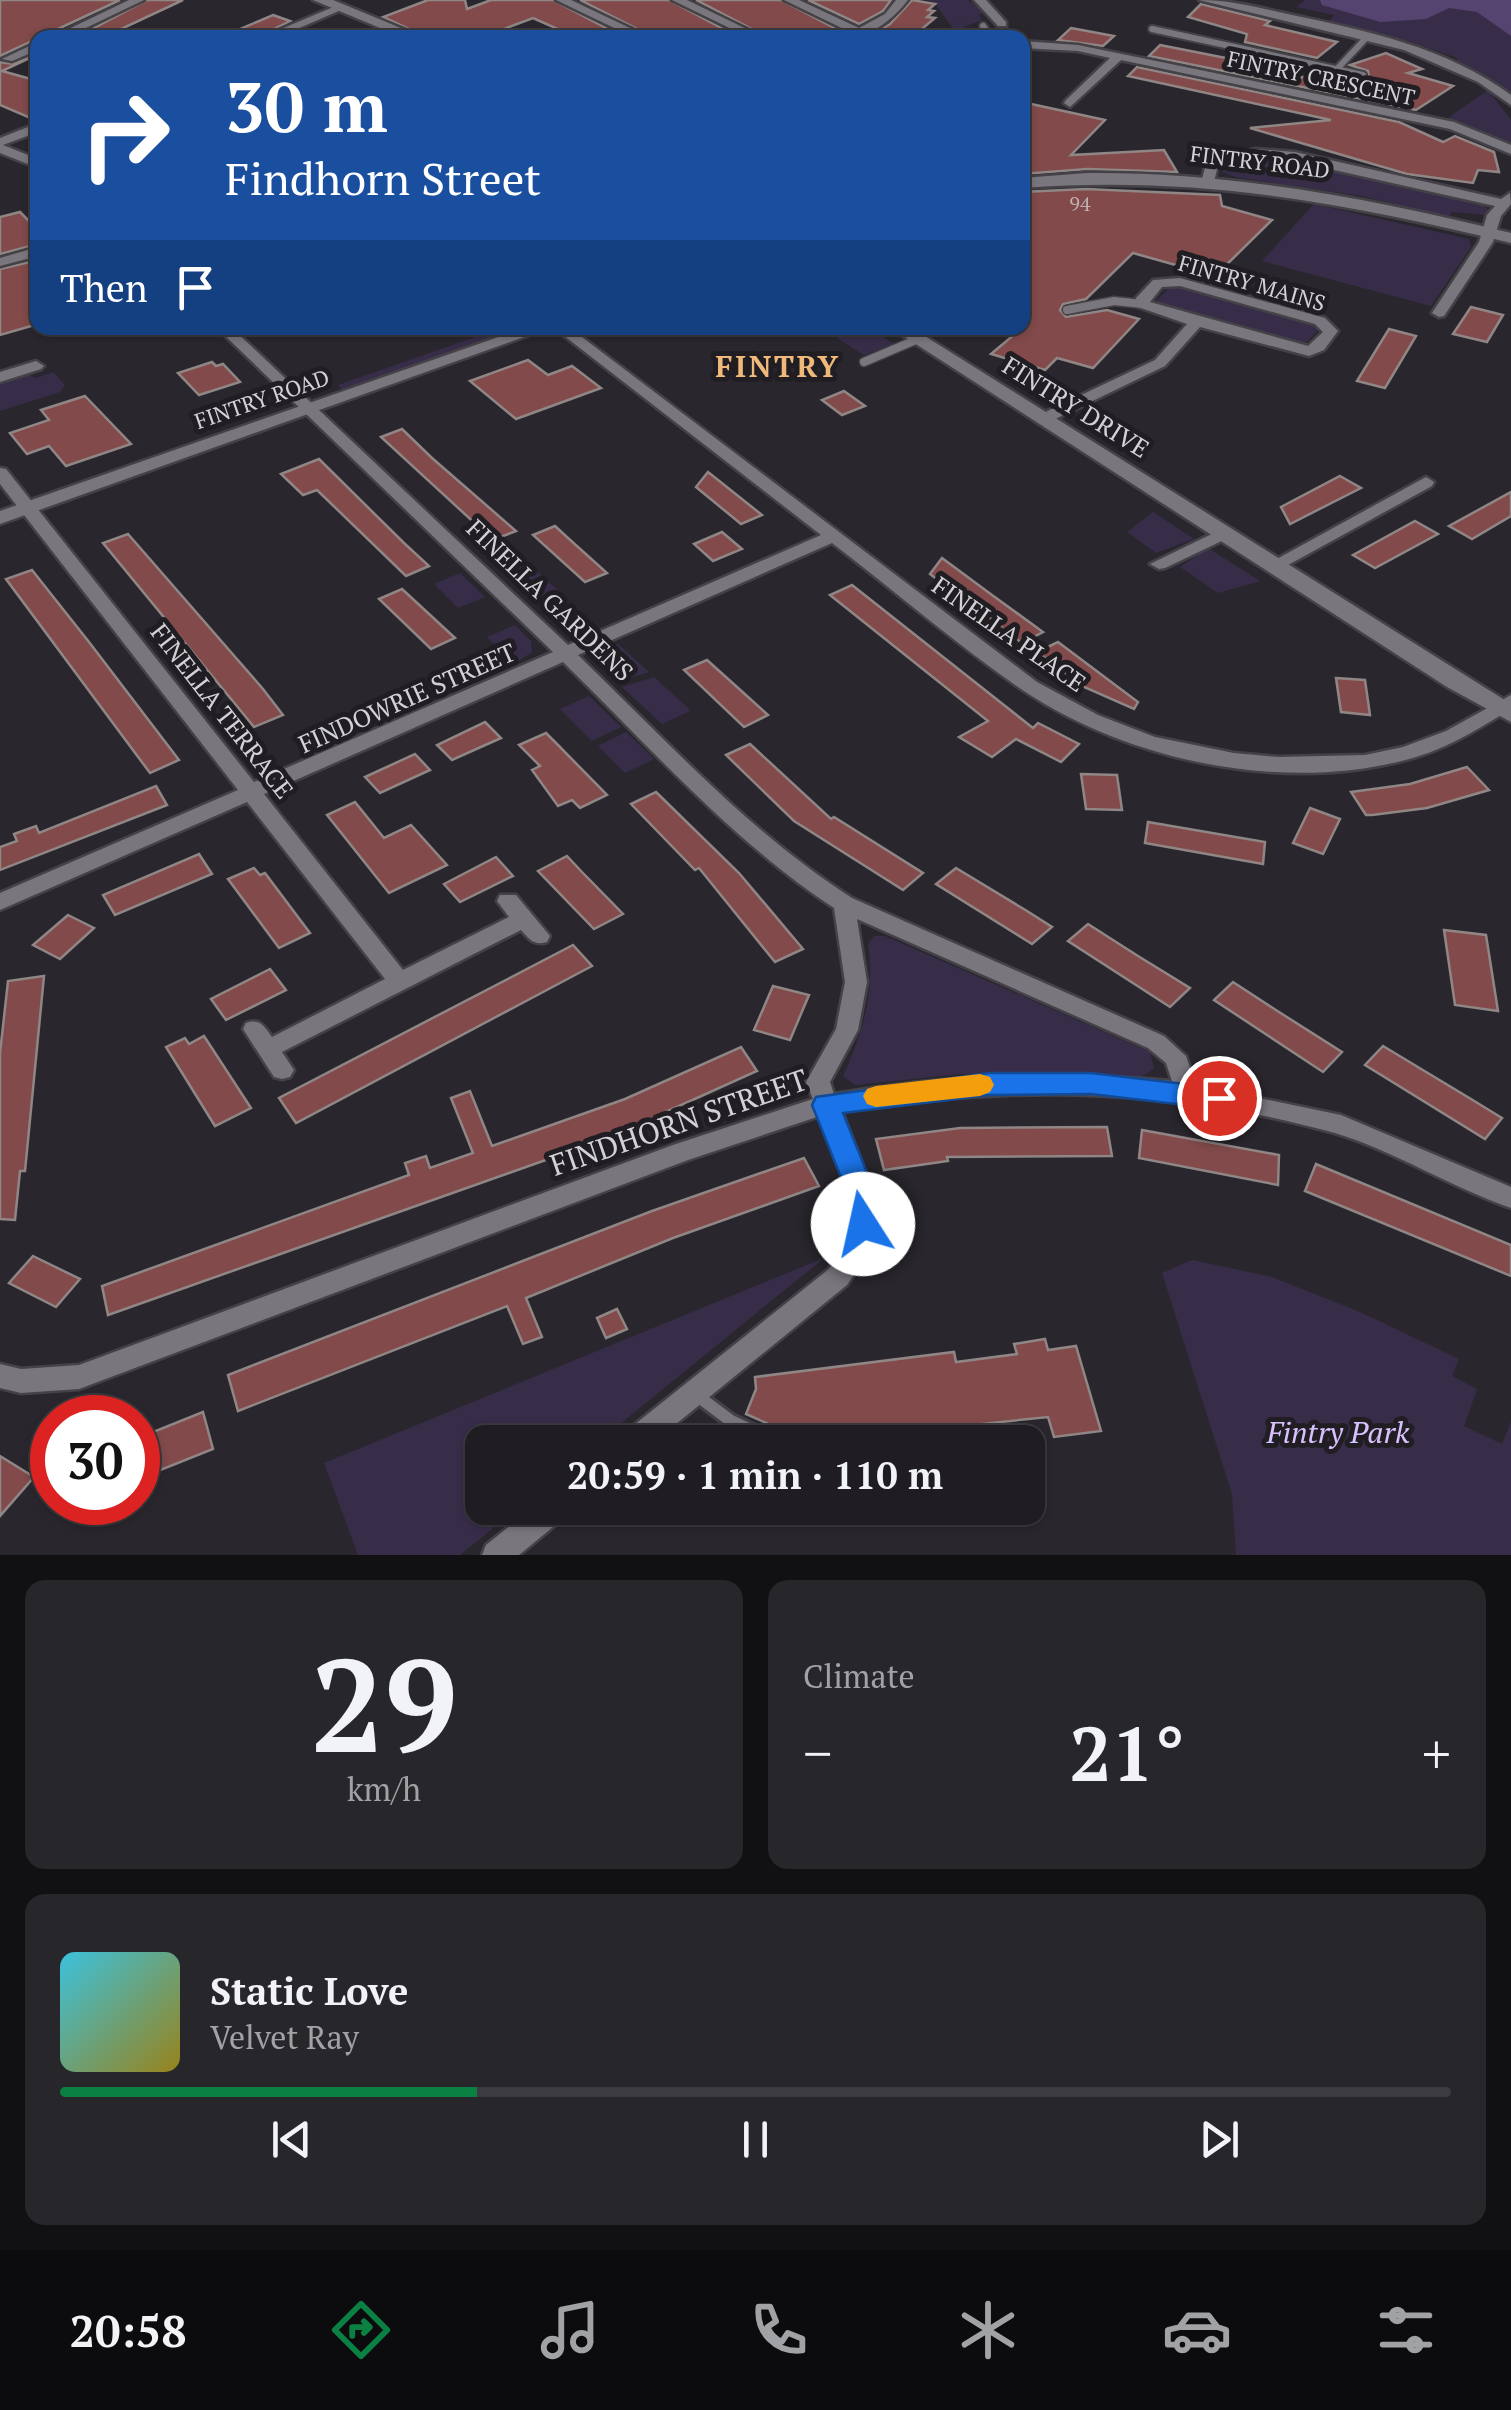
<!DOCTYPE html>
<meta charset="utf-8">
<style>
:root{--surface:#1f1d22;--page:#27262a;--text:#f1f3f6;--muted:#a1a2a5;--line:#3c3b40;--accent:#0b8043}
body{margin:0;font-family:"PT Serif",serif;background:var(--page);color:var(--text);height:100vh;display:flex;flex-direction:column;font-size:38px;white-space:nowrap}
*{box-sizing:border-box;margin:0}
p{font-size:32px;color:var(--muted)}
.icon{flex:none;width:55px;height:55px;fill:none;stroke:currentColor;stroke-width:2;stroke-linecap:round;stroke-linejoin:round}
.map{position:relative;height:1555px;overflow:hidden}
.side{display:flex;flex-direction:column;gap:25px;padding:25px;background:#111013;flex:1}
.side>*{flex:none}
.hud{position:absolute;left:30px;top:30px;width:1000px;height:305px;border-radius:20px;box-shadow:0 2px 8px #0004,0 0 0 2px var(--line);background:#1a4fa0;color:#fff;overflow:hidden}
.speed{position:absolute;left:30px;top:1395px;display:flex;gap:20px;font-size:50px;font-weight:700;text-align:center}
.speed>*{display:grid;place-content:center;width:130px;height:130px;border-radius:50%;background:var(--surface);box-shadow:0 2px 8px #0004,0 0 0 2px var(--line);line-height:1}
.speed .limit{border:15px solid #d22;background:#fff;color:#111}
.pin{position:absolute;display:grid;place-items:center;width:85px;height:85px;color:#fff;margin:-42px;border:5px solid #fff;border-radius:50%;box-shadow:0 2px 10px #0007}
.me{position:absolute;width:110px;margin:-55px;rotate:350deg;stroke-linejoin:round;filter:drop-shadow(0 0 8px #0008)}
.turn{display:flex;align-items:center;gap:35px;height:210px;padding:0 30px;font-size:45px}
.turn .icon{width:130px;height:130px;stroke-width:2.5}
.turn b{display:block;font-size:70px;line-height:85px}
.then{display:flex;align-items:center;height:95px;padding:0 30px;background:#0003;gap:20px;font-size:38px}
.big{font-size:75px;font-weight:800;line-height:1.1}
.side .widget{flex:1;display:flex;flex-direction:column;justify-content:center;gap:15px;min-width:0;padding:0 35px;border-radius:20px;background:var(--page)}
.side .dial{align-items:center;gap:0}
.dial b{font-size:130px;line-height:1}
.song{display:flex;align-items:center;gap:30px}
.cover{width:120px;height:120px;border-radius:15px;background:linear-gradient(135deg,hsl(190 70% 55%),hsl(50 70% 35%))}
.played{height:10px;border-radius:5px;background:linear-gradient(90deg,var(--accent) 30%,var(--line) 30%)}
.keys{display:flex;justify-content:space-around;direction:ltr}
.heat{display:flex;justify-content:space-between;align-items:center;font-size:55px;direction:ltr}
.side .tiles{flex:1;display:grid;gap:25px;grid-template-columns:1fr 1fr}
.widget:last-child{grid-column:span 2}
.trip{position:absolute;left:465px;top:1425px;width:580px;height:100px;border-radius:20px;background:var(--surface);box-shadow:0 2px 8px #0004,0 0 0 2px var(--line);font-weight:800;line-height:100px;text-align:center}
.tab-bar{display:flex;height:160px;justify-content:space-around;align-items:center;background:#0c0c0e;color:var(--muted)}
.tab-bar .icon{width:70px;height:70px}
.tab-bar .current{color:var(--accent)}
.tab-bar b{font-size:45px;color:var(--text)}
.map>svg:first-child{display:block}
.green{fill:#382d49}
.forest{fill:#554370}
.building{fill:#824a4a;stroke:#8f8685;stroke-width:2.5}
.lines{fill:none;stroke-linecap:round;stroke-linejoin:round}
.service-far2-casing{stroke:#444247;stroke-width:10}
.service-far1-casing{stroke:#444247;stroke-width:11}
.service-casing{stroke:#444247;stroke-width:18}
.minor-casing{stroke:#444247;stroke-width:5}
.tertiary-casing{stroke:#444247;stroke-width:5}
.service-far2{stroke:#79767e;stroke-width:6}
.service-far1{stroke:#79767e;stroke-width:8}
.service{stroke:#79767e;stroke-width:12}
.minor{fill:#79767e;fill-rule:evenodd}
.tertiary{fill:#79767e;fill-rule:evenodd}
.route{fill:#1a73e8;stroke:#114b97;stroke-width:2.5}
.slow{fill:#f59e0b}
.labels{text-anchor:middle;stroke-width:10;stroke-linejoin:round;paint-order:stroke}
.number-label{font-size:20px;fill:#beafb2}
.far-street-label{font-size:22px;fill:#d2d1d5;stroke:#201e23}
.street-label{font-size:25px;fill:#d2d1d5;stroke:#201e23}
.far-district-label{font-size:30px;font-weight:bold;letter-spacing:2.5px;fill:#efb97b;stroke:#201e23}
.near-street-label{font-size:30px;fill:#d2d1d5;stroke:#201e23}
.near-park-label{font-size:30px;font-style:italic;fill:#d7c0fc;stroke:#201e23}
</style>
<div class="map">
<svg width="1511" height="1555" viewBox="0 0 1511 1555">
<rect width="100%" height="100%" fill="#29272d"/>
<g class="green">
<path d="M926 0H968L985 12 979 15 982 20 964 27 970 37H959L934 2Z"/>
<path d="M1305 0H1511V95L1484 75 1457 63V58L1408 41 1398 43 1328 23 1334 15 1296 7Z"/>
<path d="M1488 90 1511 120V144L1445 120Z"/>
<path d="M1275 154 1474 199 1489 210 1486 215 1452 212 1449 217 1361 196 1235 177 1218 170 1219 164 1245 155Z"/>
<path d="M1314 204 1469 239 1471 247 1431 306 1262 261Z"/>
<path d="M1171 286 1315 324 1319 329 1305 344 1295 346 1161 307 1156 301Z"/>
<path d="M501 328 512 331 343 390 338 385Z"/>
<path d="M854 328H869L894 344 864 355 837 338Z"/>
<path d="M53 372 65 385 60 392 0 411V380L28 374 36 378Z"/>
<path d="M1153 512 1194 539 1156 553 1127 532Z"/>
<path d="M1208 548 1260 581 1218 593 1180 567Z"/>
<path d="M529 564 561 593 535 604 503 574Z"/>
<path d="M460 573 485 597 458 608 434 584Z"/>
<path d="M515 625 531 641 532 652 514 664 487 637Z"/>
<path d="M618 644 649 672 617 682 602 667V656Z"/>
<path d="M654 677 690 710V711L662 724 622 687Z"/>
<path d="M589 696 621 727 592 741 560 709Z"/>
<path d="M626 732 654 759 625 773 598 746Z"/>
<path d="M874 936H885L1150 1052 1154 1069 1140 1077 961 1074 855 1085 843 1076C863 1031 875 994 868 944Z"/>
<path d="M824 1258 598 1442H482V1508H518L460 1555H358L324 1463Z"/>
<path d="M1192 1260 1272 1277 1360 1312 1459 1359 1452 1376 1477 1389 1464 1426 1502 1444 1511 1422V1555H1236L1232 1494 1162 1273Z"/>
</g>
<path class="forest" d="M1320 0H1511V36L1477 12 1449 8 1426 19 1380 22 1322 5Z"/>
<g class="building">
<path d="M0 0H120L0 56Z"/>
<path d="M147 0H183L102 38H75Z"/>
<path d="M428 0H465L467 9 491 0H553L625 38H578L533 18 480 38H428L383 17Z"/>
<path d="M580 0H669L740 38H655Z"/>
<path d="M696 0H781L844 33 842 38H769Z"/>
<path d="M808 0H891L883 11 859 24Z"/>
<path d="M912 0 935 4 928 10 934 11 927 17 935 18 911 38H867L890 24Z"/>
<path d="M1201 4 1270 21 1265 25 1337 42 1317 58 1245 42 1247 34 1188 17Z"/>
<path d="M273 15 290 21 256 38H219Z"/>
<path d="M1071 28 1114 36 1103 46 1058 40Z"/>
<path d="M1160 45 1241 61 1242 56 1304 69 1290 81 1319 72 1364 82 1369 77 1368 71 1350 65 1386 53 1422 69 1408 73 1453 86 1416 110 1149 56Z"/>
<path d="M38 54 2 71 38 81 35 120 0 105V62L13 64Z"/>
<path d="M1137 67 1399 122 1443 142 1455 136 1494 152 1499 172 1478 170 1473 183 1407 174 1250 128 1331 120 1128 76Z"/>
<path d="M1022 102 1105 120 1071 155 1164 150 1177 172 1087 169 1022 174Z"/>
<path d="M1086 189 1220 195 1222 206 1272 220 1215 276 1133 253 1086 299 1063 304 1060 310 1066 317 1107 310 1139 319 1093 368 1057 358 1045 370 991 354 1022 328V192Z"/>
<path d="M20 212 38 230V244L0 254V217Z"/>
<path d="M38 260V324L0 335V269Z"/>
<path d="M1471 307 1503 315 1487 342 1453 334Z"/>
<path d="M1389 329 1416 336 1385 388 1357 381Z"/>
<path d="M528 360 548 375 572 366 601 388 516 419 470 381Z"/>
<path d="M212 362 216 366 223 364 240 382 199 395 178 373Z"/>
<path d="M844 391 865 406 842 415 822 400Z"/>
<path d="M85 396 131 444 66 466 49 446 27 454 10 433 49 420 41 410Z"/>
<path d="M402 429 432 458 516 531 493 540 381 437Z"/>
<path d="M319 459 404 543 429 566 406 576 317 490 303 495 281 474Z"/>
<path d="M708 472 762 515 741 524 696 487Z"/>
<path d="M1340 476 1361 488 1290 524 1281 507Z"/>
<path d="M1511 492V516L1472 539 1449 526Z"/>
<path d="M1415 521 1438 534 1375 568 1353 555Z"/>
<path d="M555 526 568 538 607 573 585 582 533 535Z"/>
<path d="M722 532 742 549 713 561 694 544Z"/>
<path d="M128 534 263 689 283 715 254 727 103 543Z"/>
<path d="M942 558 992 595 1043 632 1022 643 930 574Z"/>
<path d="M32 570 89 642 179 760 150 773 6 579Z"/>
<path d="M852 585 1033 728 1038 723 1079 744 1061 762 1016 739 992 757 959 737 988 721 830 595Z"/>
<path d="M402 589 428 613 455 638 431 649 379 599Z"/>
<path d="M1058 642 1138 702 1134 709 1084 687 1037 652Z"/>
<path d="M707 660 747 696 768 715 744 727 684 670Z"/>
<path d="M1336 678 1365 680 1370 715 1341 712Z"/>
<path d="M485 722 501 738 452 760 437 745Z"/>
<path d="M546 733 558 745 607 795 580 808 572 800 558 806 532 770 540 766 519 745Z"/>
<path d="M750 744 831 819 834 817 923 873 903 890 794 821 726 755Z"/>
<path d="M415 754 430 770 380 793 365 777Z"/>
<path d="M1467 767 1489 790 1427 808 1372 815H1366L1351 792 1410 784Z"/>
<path d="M1081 774 1117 775 1122 810 1086 809Z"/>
<path d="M156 786 167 805 0 870V847L17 841 14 834 36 826 39 833Z"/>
<path d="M656 792 739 873 803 949 775 962 699 868 695 870 631 804Z"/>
<path d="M355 802 384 838 411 825 447 865 389 893 327 815Z"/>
<path d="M1310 808 1340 819 1323 854 1293 843Z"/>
<path d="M1148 822 1265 842 1263 864 1145 843Z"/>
<path d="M199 854 212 874 115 915 103 895Z"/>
<path d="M567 856 581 871 623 914 594 929 538 871Z"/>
<path d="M496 857 513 876 460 902 444 884Z"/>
<path d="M254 868 260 875 265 873 310 933 279 948 228 879Z"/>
<path d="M956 868 1027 911 1052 927 1032 944 936 884Z"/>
<path d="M68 915 94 928 60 959 33 945Z"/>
<path d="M1088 924 1138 956 1190 988 1170 1007 1068 941Z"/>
<path d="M1444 930 1486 935 1498 1011 1455 1005Z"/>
<path d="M573 945 592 966 296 1123 279 1098Z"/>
<path d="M270 969 286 990 226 1020 211 999Z"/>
<path d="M44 976 25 1171H20L15 1220 0 1219V1053L8 981Z"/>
<path d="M1233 982 1279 1012 1342 1052 1323 1072 1214 1000Z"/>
<path d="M773 986 809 995 790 1040 754 1030Z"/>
<path d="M204 1036 251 1108 215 1126 166 1047 185 1038 189 1044Z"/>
<path d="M1383 1046 1471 1099 1502 1118 1485 1139 1365 1065Z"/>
<path d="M741 1047 757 1071 608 1138 108 1315 102 1286 409 1175 405 1163 426 1156 430 1168 473 1153 451 1098 470 1091 492 1146 625 1099Z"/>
<path d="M1107 1127 1112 1156 947 1157 948 1161 884 1170 876 1139 960 1128Z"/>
<path d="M1142 1130 1279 1155 1278 1185 1139 1158Z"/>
<path d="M804 1158 819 1186 673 1238 526 1298 542 1337 523 1344 507 1306 238 1411 228 1375 652 1211Z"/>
<path d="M1316 1164 1511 1245V1276L1305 1191Z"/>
<path d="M33 1256 80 1279 56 1307 9 1283Z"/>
<path d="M617 1309 627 1329 606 1338 597 1318Z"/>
<path d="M1045 1339 1048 1350 1076 1346 1101 1431 1054 1437 1048 1417 809 1442 746 1414 756 1389 755 1377 954 1352 956 1362 1017 1354 1014 1344Z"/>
<path d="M203 1412 213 1449 138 1479V1438Z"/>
<path d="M0 1456 34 1477 0 1516Z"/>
</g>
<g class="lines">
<defs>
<g id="service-far2">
<path d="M983 26 991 38"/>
<path d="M1152 29 1363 75"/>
<path d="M1337 69 1367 37"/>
</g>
<g id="service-far1">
<path d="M1067 310 1114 301 1143 304"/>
<path d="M864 362 918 339"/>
</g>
<g id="service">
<path d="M695 1394 731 1421 776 1442"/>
<path d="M993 1442 1026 1439"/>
</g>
<g id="minor">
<path d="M129 0H144L65 38H50Z"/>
<path d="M556 0H571L651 38H635Z"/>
<path d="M672 0H687L765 38H750Z"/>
<path d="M784 0H799L859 28 885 14 896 0H908C892 20 870 38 845 38L850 32Z"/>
<path d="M974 0H986L1006 22V26H998Z"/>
<path d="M1199 0C1231 0 1261 8 1292 15 1369 31 1447 48 1511 95V105L1478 82 1404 50Z"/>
<path d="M338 5 348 7 276 38H260Z"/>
<path d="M1022 41 1078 45 1454 122 1511 145V154L1450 129 1121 60 1070 107 1064 103 1066 100 1110 58 1078 51 1022 48Z"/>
<path d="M38 42V50L12 61 2 59Z"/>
<path d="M38 123V132L3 145 38 159V168L0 153V138Z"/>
<path d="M1256 149 1295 152 1501 199 1510 193 1511 204 1501 216 1493 242 1444 316 1439 317 1432 313 1479 242 1487 215 1495 206 1276 157H1256L1218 165 1214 182 1202 179 1207 160Z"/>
<path d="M38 247V256L0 266V258Z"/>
<path d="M1180 278 1325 318 1338 331 1324 350 1309 356 1200 327 1165 366 1049 422H1037V416L1155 360 1187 324 1138 307 1136 298 1153 280ZM1180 286 1315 324 1323 332 1308 346 1150 302 1162 287Z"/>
<path d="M217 328H232L568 645 821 535 554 328H570L1037 682 1098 715 1155 737 1234 753 1278 757 1365 755 1403 747 1446 731 1511 695V709C1478 729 1447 749 1409 759 1285 793 1131 762 1024 691 958 646 896 592 832 543L578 655C666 740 749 832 852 898L1164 1036 1186 1056 1196 1085 1341 1115 1511 1187V1208C1453 1188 1392 1150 1335 1133 1173 1088 1007 1084 842 1112L878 1205 869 1252 847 1285 654 1442H620L624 1433 829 1269 848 1241 854 1205 820 1116 688 1160 79 1389 21 1393 0 1388V1364L21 1369 79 1365 673 1145 813 1099 806 1082 836 1029 845 982 834 908C732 841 650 747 563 662L264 794 403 970 509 917 497 901 500 895H516L550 936 547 942C534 946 529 939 521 930L282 1052 294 1070 290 1077 282 1079 274 1077 243 1029 246 1023C260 1018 264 1026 272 1037L385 979 247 802 0 910V893L238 790 0 484V468L6 469 254 782 553 652ZM857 919 1148 1048 1166 1063 1172 1081C1052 1071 953 1074 834 1094L830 1082 858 1030 867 982Z"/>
<path d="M36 361 44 366 41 369 0 382V372Z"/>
<path d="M1426 477 1434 482 1432 486 1279 570 1273 571 1264 566Z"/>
<path d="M1222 529 1231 534 1228 538 1165 568 1159 569 1150 564Z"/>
<path d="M532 1508H568L564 1518 519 1555H482L486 1545Z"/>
</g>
<g id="tertiary">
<path d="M313 0H333L425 38H404Z"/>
<path d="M1087 173C1232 172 1370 198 1511 233V243C1342 202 1197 175 1022 188V178Z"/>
<path d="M524 328H549L0 524V511Z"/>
<path d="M891 328H912L1511 704V722L1447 687Z"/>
</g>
</defs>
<use href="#service-far2" class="service-far2-casing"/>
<use href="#service-far1" class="service-far1-casing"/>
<use href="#service" class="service-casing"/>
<use href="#minor" class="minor-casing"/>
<use href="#tertiary" class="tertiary-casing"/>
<use href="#service-far2" class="service-far2"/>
<use href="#service-far1" class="service-far1"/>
<use href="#service" class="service"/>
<use href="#minor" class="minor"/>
<use href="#tertiary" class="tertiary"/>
</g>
<path class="route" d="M989 1073H1091L1219 1088 1228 1091 1232 1098 1228 1106 1219 1109 1091 1094 989 1095 843 1113 880 1205 873 1233 863 1237 853 1233 849 1224 852 1205 812 1105 816 1097Z"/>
<path class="slow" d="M980 1074 990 1077 994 1085 990 1092 980 1096 876 1107 867 1104 863 1096 867 1089 876 1086Z"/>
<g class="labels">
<g class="number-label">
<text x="1080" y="211">94</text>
</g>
<g class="far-street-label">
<text transform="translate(1321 78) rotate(12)" y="8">FINTRY CRESCENT</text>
<text transform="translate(1260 162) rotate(7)" y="8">FINTRY ROAD</text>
<text transform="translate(1252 283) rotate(16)" y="8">FINTRY MAINS</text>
<text transform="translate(262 399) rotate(-19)" y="8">FINTRY ROAD</text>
</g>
<g class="street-label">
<text transform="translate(1076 407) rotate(32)" y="9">FINTRY DRIVE</text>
<text transform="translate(550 600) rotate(44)" y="9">FINELLA GARDENS</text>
<text transform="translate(1009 634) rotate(35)" y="9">FINELLA PLACE</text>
<text transform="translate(407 698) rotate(-24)" y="9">FINDOWRIE STREET</text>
<text transform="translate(222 711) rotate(52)" y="9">FINELLA TERRACE</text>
</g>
<g class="far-district-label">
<text x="778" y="377">FINTRY</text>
</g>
<g class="near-street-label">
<text transform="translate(679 1123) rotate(-19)" y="10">FINDHORN STREET</text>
</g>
<g class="near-park-label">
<text x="1338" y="1443">Fintry Park</text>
</g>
</g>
</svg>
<div class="speed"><div class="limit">30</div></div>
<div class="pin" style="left:1219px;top:1098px;background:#d93025"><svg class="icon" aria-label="arrive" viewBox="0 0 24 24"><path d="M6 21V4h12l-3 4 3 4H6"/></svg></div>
<svg class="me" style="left:863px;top:1224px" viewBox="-20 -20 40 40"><circle r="19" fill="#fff"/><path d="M0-13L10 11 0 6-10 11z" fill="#1a73e8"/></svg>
<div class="trip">20:59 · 1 min · 110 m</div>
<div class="hud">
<div class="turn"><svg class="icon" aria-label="right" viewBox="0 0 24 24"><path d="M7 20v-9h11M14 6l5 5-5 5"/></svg><div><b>30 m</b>Findhorn Street</div></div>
<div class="then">Then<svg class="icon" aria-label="arrive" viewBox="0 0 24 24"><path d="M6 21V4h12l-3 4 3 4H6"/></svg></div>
</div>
</div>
<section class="side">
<div class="tiles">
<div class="widget dial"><b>29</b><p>km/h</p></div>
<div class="widget"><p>Climate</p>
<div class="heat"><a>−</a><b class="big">21°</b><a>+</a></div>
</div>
<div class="widget">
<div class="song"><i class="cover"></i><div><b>Static Love</b><p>Velvet Ray</p></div></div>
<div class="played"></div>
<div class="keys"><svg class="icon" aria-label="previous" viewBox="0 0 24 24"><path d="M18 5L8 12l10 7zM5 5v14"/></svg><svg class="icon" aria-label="pause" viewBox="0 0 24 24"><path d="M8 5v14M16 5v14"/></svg><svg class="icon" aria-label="next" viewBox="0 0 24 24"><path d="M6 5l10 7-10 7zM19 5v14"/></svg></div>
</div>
</div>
</section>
<nav class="tab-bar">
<b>20:58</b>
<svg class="icon current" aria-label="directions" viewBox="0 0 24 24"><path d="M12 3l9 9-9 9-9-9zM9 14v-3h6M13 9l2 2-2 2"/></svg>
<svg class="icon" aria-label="music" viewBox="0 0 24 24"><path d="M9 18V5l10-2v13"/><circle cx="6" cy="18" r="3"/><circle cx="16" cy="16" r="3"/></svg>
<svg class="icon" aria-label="phone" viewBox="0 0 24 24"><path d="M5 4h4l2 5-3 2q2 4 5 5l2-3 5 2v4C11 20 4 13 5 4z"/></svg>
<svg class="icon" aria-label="climate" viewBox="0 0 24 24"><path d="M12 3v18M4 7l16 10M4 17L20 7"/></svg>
<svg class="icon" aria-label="car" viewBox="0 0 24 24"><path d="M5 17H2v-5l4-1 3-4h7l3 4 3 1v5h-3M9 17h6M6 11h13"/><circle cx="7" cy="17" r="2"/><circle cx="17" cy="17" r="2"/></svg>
<svg class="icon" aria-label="filters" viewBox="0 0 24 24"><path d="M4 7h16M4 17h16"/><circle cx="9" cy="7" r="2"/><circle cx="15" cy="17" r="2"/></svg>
</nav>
